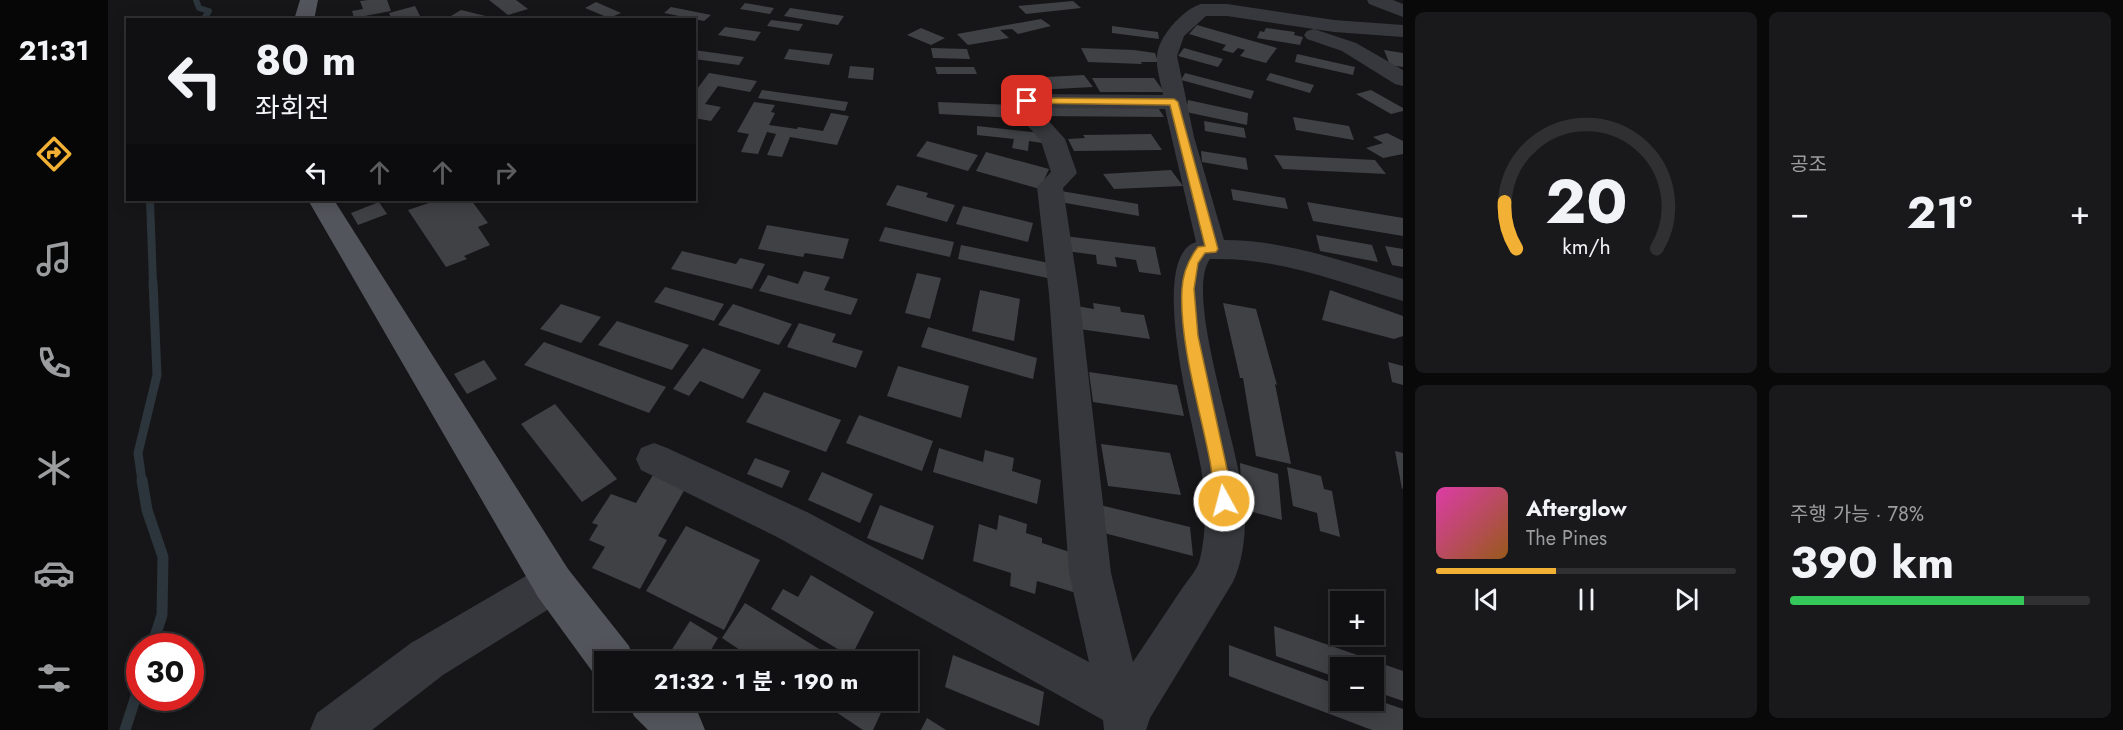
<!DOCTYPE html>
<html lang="ko">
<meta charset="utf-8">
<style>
:root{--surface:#101012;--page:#19191b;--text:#f1f3f6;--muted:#9c9d9f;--line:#303032;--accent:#f2b134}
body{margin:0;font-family:Jost,"Noto Sans KR",sans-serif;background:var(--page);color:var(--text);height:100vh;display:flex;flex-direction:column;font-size:22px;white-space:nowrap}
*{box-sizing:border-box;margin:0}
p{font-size:20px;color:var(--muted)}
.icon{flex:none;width:33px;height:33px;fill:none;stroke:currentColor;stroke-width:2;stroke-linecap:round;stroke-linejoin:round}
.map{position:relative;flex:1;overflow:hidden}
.side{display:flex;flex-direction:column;gap:12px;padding:12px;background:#09090a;width:720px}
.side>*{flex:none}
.guide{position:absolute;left:18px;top:18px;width:570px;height:183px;border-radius:0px;box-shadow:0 3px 15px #0003,0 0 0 2px var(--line);background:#101012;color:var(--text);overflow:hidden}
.tools{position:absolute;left:1222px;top:591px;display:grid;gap:12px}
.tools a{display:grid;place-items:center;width:54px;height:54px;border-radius:0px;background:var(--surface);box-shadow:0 3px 15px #0003,0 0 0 2px var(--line);font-size:30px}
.speed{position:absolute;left:18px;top:633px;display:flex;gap:12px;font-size:30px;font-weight:700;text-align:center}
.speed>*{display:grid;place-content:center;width:78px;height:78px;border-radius:50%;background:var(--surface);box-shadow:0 3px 15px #0003,0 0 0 2px var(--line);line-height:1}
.speed .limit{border:9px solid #d22;background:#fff;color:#111}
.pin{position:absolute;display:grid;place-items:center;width:51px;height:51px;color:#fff;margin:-26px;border-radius:12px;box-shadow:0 3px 9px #0006}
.me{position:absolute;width:66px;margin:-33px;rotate:353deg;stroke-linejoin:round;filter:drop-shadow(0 0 4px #0008)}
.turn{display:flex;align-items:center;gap:21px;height:126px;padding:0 30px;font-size:27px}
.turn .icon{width:78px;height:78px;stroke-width:2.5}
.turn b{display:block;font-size:42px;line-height:51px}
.lanes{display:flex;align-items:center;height:57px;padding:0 30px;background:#0003;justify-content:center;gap:30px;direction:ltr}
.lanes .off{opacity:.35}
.big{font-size:45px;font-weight:700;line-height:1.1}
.side .tile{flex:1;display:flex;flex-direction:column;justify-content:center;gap:9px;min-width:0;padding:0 21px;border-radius:9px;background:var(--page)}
.side .dial{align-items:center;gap:0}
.dial svg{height:156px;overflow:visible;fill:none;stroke:var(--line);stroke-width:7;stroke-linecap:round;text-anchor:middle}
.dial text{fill:var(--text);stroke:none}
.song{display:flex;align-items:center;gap:18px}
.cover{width:72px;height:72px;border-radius:9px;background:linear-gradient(135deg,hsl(320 70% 55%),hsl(30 70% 35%))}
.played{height:6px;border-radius:3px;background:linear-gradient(90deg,var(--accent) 40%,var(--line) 40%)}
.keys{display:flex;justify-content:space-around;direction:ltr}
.heat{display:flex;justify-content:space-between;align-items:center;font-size:33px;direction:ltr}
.charge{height:9px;border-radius:4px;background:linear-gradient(90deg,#34c759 78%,var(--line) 0)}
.side .tiles{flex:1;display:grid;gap:12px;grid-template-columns:repeat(2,1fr)}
.trip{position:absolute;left:486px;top:651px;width:324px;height:60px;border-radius:0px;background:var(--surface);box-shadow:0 3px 15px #0003,0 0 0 2px var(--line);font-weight:700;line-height:60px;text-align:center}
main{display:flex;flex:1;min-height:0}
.menu{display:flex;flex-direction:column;width:108px;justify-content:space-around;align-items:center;background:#060607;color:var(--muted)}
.menu .icon{width:42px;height:42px}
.menu .selected{color:var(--accent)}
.menu b{font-size:27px;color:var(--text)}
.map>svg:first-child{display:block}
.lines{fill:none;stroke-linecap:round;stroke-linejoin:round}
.stream-far3{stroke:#2c353c;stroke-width:6}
.stream-far2{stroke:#2c353c;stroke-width:8}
.stream-far1{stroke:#2c353c;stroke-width:9}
.stream{stroke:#2c353c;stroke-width:11}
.building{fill:#404145}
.minor{fill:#37383d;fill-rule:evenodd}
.primary{fill:#53555c;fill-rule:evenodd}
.route{fill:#f2b134;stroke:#9d7322;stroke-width:1.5}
</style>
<main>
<nav class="menu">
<b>21:31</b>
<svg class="icon selected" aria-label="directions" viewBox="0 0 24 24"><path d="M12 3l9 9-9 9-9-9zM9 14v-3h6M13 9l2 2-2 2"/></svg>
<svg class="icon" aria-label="music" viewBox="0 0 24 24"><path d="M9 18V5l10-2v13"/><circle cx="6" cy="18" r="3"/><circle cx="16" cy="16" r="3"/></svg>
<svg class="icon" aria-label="phone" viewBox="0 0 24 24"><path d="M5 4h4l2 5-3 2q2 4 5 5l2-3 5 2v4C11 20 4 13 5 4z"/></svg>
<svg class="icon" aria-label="climate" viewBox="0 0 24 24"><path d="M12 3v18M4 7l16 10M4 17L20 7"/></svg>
<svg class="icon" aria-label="car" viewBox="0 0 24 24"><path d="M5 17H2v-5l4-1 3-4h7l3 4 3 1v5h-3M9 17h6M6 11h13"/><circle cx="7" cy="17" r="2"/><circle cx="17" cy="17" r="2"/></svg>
<svg class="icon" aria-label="filters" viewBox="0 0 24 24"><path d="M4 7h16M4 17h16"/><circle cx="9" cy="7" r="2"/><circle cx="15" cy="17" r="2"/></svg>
</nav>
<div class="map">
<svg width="1295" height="730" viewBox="0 0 1295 730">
<rect width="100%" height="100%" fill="#161618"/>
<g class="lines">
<path class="stream-far3" d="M88 0 91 8 101 11 95 20"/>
<path class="stream-far2" d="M42 200 45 283"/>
<path class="stream-far1" d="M34 481 30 453 49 375 45 282"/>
<g class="stream">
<path d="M34 480 39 510 55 557 54 615 44 646"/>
<path d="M17 730 32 684"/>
</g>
</g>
<g class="building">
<path d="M260 0H279L283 11 246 18 244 11 255 9 252 1Z"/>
<path d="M381 0H408L420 9 400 15Z"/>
<path d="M965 1 973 8 918 14 910 6Z"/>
<path d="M488 2 513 13 501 18 477 8Z"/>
<path d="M637 3 666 8 662 14 632 9Z"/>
<path d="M307 6 314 20H284L281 13Z"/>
<path d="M563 7 603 15 596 21 556 13Z"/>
<path d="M682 8 736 16 730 25 676 16Z"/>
<path d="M353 10 390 19V20H359L343 16Z"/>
<path d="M933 19 943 26 910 34 904 29 892 30 901 38 860 45 849 34Z"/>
<path d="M663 20 695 24 691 31 659 26Z"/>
<path d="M1089 25 1169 48 1158 63 1132 56 1137 50 1130 48 1125 53 1114 50 1118 45 1081 34Z"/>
<path d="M1004 26 1050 32 1051 39 1004 33Z"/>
<path d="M617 27 653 32 647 41 610 35Z"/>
<path d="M813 28 837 38 823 45 799 35Z"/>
<path d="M1158 28 1187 32 1186 35 1195 37 1192 45 1149 38 1152 31 1156 32Z"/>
<path d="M823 48 859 49 862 59 825 58Z"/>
<path d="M973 48 1026 50 1047 53 1050 62H1033L1034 64 980 62Z"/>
<path d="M1076 48 1115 59 1110 67 1070 56Z"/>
<path d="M681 49 725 54 721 65 676 59Z"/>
<path d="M586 50 636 57 631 65 586 59Z"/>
<path d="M1276 50 1295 53V67L1282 65Z"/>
<path d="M1189 54 1247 67 1245 75 1187 62Z"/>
<path d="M742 66 766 68 765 80 740 78Z"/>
<path d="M827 67H866L869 74H829Z"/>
<path d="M601 73 649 81 642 92 610 86 597 104 613 107 603 121 586 118V93Z"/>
<path d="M1077 73 1146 91 1143 99 1073 80Z"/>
<path d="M1162 73 1206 85 1202 93 1158 80Z"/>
<path d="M976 75 985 87 928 90 920 78Z"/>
<path d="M984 78H1046L1056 92H992Z"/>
<path d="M654 90 740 102 737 111 650 98Z"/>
<path d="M1263 90 1295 108V111L1283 114 1248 94Z"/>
<path d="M1080 100 1140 113 1139 125 1078 112Z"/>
<path d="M646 102 667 105 663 112 667 113 661 125 689 129 690 127 715 131 723 113 741 116 729 145 682 137 674 157 659 155 668 134 659 132 650 154 633 152 641 134 629 132Z"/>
<path d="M830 102 905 105 908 118 831 114Z"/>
<path d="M924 106H1049L1056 117 929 116Z"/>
<path d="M1185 117 1241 126 1246 140 1188 130Z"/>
<path d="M1096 121 1136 128 1138 138 1097 131Z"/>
<path d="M869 126 933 133 934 143 921 141 920 151 904 148 906 139 869 135Z"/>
<path d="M1279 133 1295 141V154L1275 158 1258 148 1275 143 1265 137Z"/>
<path d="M1043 134 1054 150 966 151 960 139 977 138 975 135Z"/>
<path d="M819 141 870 155 860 171 808 156Z"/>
<path d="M1093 151 1138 158 1140 170 1094 162Z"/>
<path d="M878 152 941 169 932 189 868 171Z"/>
<path d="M1166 155 1267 160 1278 174 1175 169Z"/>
<path d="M1063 170 1075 186 1006 189 995 174Z"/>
<path d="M789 185 820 193 818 197 847 205 839 222 778 205Z"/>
<path d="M1123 189 1177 198 1180 209 1125 200Z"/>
<path d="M953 191 1030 204 1031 216 952 202Z"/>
<path d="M330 200H363L380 223 370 227 382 245 356 256 359 259 338 267 300 210Z"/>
<path d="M271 202 279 214 250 225 243 213Z"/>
<path d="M1199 202 1295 218V236L1205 221Z"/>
<path d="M855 206 925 223 920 242 848 224Z"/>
<path d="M659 225 741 239 735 259 697 253 695 257 650 249Z"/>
<path d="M777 227 846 242 842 257 771 241Z"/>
<path d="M1208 235 1264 245 1270 262 1212 251Z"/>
<path d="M956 236 1047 247 1053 275 1031 272 1028 260 1007 257 1009 267 989 264 988 255 958 251Z"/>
<path d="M853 245 946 264 944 279 850 259Z"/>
<path d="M1277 246 1295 249V267L1284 265Z"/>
<path d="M574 251 628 264 632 258 657 264 644 289 563 269Z"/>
<path d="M696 271 722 277 716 290 750 299 743 315 651 291 660 275 690 284Z"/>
<path d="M809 273 833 278 822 319 797 313Z"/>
<path d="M557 287 616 304 606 321 546 302Z"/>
<path d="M872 290 912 299 906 341 864 331Z"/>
<path d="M1222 290 1295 316V336L1286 339 1214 320Z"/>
<path d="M985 303 1012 307 1013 312 1036 315 1042 339 971 329 968 306 986 309Z"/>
<path d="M1115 303 1148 309 1169 385 1167 384 1183 464 1148 456 1135 378H1132Z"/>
<path d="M453 304 493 317 473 343 432 329Z"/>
<path d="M625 304 684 324 671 345 610 325Z"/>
<path d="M509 321 581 345 564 370 490 345Z"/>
<path d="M691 323 728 334 724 342 755 351 748 368 679 347Z"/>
<path d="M820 327 929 358 925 379 813 347Z"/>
<path d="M436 342 558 387 541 413 416 365Z"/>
<path d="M595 348 653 370 635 399 592 381 581 396 565 389Z"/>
<path d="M376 360 389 379 359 394 346 374Z"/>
<path d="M1280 362 1295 366V385L1284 382Z"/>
<path d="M790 366 861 386 853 418 779 396Z"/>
<path d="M981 372 1069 385 1076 416 985 402Z"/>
<path d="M656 392 733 420 718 452 638 422Z"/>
<path d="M447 404 509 479 474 502 413 424Z"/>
<path d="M751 415 825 441 814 471 738 443Z"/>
<path d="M993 444 1062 453 1073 495 1000 486Z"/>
<path d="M831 448 875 462 877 450 906 458 904 471 933 480 929 504 825 472Z"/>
<path d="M1287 451 1295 453V488L1294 489Z"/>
<path d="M647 458 682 471 674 488 639 474Z"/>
<path d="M1132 463 1170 474 1174 520 1134 509Z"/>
<path d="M1179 467 1213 476 1216 489 1224 491 1232 537 1212 531 1209 513 1185 506Z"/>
<path d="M548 470 581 482 550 536 559 540 532 589 484 568 497 547 481 540 490 525 484 523 503 494 528 503Z"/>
<path d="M714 472 765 494 752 523 700 500Z"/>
<path d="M772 505 826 526 815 560 759 538Z"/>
<path d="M992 505 1082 527 1085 556 992 532Z"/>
<path d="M891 515 919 524 918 533 934 538V543L968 554 965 592 929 581 927 594 902 586 903 573 865 561 871 524 889 530Z"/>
<path d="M578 526 652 560 616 630 538 591Z"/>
<path d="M703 575 766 612 743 657 663 609 675 589 690 597Z"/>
<path d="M637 603 732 662H650L614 638Z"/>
<path d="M582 621 610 638 596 662H556Z"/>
<path d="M1166 626 1295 671V701L1266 691V668H1233V679L1168 656Z"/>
<path d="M1121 645 1233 686V700H1266V699L1295 709V730H1264L1121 676Z"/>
<path d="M845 655 936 692 931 726 837 687Z"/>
<path d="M710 700H779L765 730H755Z"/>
<path d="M819 718 838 730H813Z"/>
</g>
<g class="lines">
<g class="minor">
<path d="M1259 0H1285L1295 4V17L1261 4Z"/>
<path d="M1093 4H1119L1226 20 1295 25V37L1226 32 1119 16H1098L1076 36 1069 56 1086 137 1116 240C1177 240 1237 262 1295 279V301C1231 282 1170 257 1102 259 1074 298 1139 464 1137 519 1137 540 1134 563 1125 582L1042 718 1038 730H996L995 720 671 538 533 470 528 459 533 448 546 443 559 448 699 512 981 662 961 573 941 294 929 187 943 172 933 141 904 108 911 96 919 94 1055 95C1053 83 1048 69 1049 57 1049 38 1075 9 1093 4ZM929 108 1057 109 1088 242C1038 258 1087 430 1093 468 1098 499 1099 529 1092 559 1090 569 1079 581 1073 590 1057 614 1041 638 1025 662L1003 573 971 294 955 188 969 173 957 139Z"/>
<path d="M1206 29 1248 43 1295 70V86L1287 84 1234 51 1199 39 1196 35 1199 31Z"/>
<path d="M445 563 460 569 466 583 460 597 335 675 264 730H202L209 713 303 643 430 569Z"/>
</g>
<g class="primary">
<path d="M192 0H210L206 20H186Z"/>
<path d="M200 200H226L460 569 521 646 527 662H496V681L489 678 430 597Z"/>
<path d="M519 700H576L590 713 597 730H540L526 716Z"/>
</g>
</g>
<path class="route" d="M919 98 1066 99 1070 102 1110 249 1108 252 1097 253 1090 263 1086 289 1090 336 1119 469 1124 501 1121 506 1116 508 1110 506C1104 493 1105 476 1102 461 1092 409 1071 342 1074 289 1075 272 1080 260 1090 247L1097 246 1062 105 916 103 915 101Z"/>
</svg>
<div class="tools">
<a>+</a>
<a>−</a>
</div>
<div class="speed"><div class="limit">30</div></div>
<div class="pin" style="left:919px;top:101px;background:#d93025"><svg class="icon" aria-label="arrive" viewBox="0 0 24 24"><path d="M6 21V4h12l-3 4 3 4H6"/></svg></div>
<svg class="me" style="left:1116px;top:501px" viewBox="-20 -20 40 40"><circle r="17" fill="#f2b134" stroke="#fff" stroke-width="3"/><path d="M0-11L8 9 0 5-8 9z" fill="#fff"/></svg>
<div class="trip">21:32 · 1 분 · 190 m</div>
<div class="guide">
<div class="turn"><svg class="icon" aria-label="left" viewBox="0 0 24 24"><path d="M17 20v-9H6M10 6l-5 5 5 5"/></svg><div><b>80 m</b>좌회전</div></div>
<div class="lanes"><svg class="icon" aria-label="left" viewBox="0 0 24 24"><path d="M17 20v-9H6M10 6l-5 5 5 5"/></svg><svg class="icon off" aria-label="ahead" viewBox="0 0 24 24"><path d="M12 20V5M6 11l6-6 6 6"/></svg><svg class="icon off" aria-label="ahead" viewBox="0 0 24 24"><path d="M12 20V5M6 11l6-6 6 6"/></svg><svg class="icon off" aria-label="right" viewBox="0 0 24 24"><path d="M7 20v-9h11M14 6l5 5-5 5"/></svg></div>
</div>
</div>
<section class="side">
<div class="tiles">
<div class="tile dial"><svg viewBox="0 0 100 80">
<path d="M14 69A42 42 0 1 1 86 69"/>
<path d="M14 69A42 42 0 0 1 8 45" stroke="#f2b134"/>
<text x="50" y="56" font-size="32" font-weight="700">20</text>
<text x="50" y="72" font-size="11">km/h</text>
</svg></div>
<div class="tile"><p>공조</p>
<div class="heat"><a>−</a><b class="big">21°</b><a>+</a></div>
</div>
<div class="tile">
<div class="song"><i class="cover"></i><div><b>Afterglow</b><p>The Pines</p></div></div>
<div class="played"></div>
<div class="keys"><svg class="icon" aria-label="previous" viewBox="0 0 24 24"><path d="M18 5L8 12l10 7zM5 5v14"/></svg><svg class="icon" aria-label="pause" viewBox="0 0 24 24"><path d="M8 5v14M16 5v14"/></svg><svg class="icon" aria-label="next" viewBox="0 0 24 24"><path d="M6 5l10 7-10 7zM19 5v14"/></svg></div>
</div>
<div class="tile"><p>주행 가능 · 78%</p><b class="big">390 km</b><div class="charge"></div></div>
</div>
</section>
</main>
